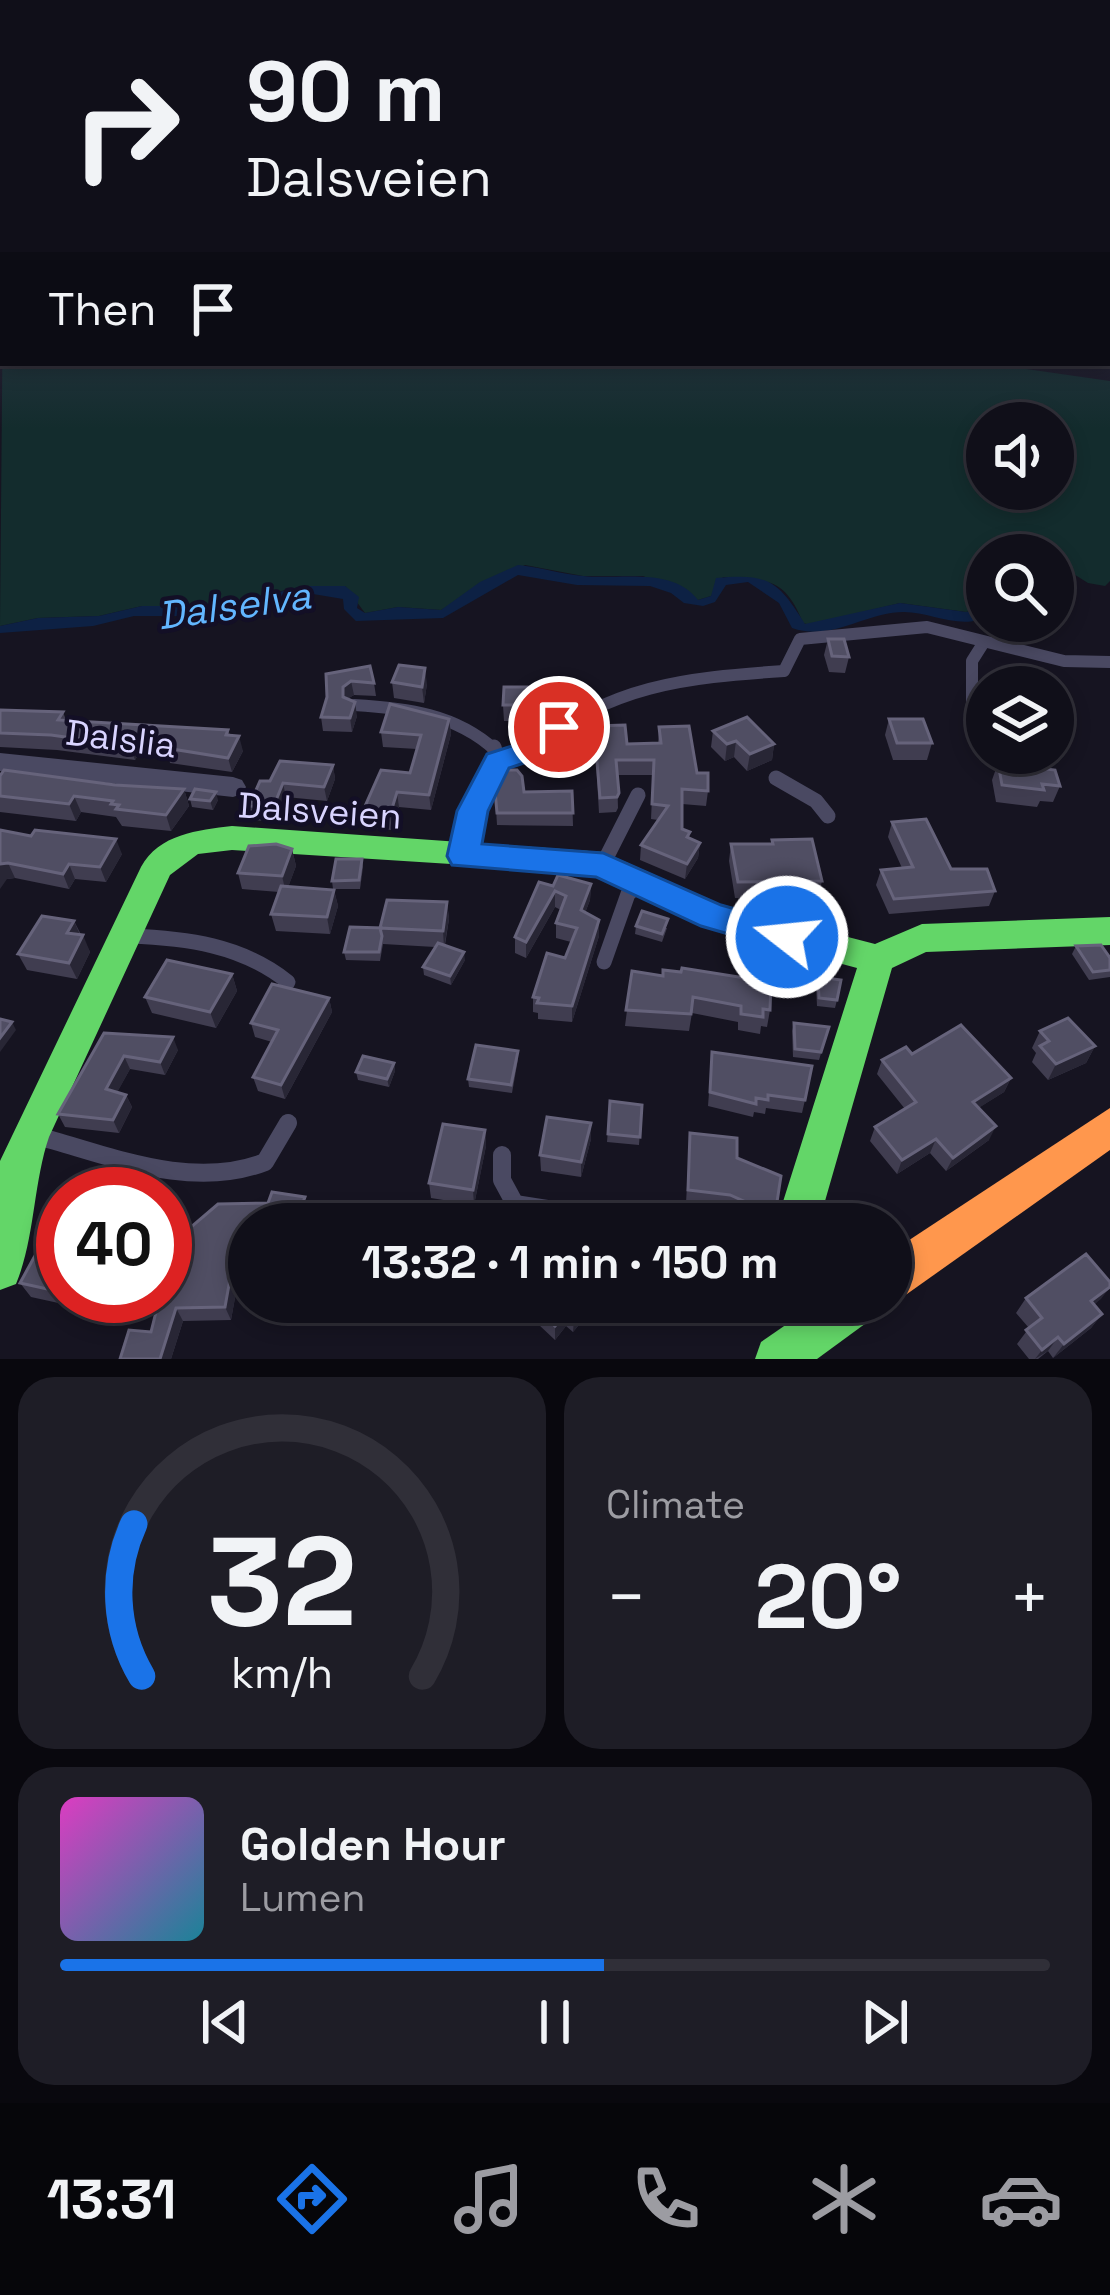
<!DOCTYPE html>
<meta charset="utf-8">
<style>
:root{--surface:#100f19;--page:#1e1d26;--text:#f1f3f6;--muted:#9c9ca2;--line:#302f38;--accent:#1a73e8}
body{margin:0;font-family:"Space Grotesk",sans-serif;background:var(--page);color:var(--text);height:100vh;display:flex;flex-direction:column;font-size:45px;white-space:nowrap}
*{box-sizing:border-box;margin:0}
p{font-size:39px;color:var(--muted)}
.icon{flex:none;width:66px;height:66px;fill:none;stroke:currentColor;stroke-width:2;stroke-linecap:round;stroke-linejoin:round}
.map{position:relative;height:1359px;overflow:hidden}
.details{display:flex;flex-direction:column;gap:18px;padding:18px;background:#09080e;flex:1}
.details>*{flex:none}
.banner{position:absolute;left:0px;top:0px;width:1110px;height:366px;box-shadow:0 6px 18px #0003,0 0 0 3px var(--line);background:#100f19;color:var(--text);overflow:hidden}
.buttons{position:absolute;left:966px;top:402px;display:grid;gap:24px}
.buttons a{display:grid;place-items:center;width:108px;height:108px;border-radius:50%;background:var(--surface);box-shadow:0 6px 18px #0003,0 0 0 3px var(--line);font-size:60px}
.speed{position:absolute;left:36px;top:1167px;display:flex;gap:24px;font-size:60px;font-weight:700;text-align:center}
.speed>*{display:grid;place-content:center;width:156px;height:156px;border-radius:50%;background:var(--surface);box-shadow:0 6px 18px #0003,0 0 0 3px var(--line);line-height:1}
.speed .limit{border:18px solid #d22;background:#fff;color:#111}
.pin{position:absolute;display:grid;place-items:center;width:102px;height:102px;color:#fff;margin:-51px;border:6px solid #fff;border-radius:50%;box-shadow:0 3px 12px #0007}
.me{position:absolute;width:132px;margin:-66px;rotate:286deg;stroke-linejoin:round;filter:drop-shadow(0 0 9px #0008)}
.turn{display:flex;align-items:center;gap:42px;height:252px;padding:0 48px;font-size:54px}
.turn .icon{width:156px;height:156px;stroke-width:2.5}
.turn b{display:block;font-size:84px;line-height:102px}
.then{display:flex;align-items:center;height:114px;padding:0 48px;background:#0003;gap:24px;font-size:45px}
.big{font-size:90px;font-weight:700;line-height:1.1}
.details .tile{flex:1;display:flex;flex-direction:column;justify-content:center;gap:18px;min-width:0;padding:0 42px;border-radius:36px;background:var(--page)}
.details .dial{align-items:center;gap:0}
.dial svg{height:312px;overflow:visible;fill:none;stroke:var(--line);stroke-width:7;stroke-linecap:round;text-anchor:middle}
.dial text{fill:var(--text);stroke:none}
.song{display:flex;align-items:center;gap:36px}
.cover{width:144px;height:144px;border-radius:18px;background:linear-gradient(135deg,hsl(310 70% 55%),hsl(190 70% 35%))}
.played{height:12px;border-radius:6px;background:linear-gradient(90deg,var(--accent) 55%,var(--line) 55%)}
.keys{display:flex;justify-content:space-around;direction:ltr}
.heat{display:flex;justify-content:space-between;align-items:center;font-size:66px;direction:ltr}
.details .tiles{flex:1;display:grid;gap:18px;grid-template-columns:1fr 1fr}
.tile:last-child{grid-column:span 2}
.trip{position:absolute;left:228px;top:1203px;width:684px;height:120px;border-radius:60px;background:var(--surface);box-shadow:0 6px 18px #0003,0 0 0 3px var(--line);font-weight:700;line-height:120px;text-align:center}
.dock{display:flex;height:192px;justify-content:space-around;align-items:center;background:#06060a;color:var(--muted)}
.dock .icon{width:84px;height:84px}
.dock .active{color:var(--accent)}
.dock b{font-size:54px;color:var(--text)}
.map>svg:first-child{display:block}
.green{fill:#132c2d;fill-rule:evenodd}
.water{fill:#0d2144}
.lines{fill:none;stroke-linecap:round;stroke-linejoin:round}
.lane-far2{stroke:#4a4962;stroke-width:12}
.lane-far1{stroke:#4a4962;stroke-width:15}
.lane{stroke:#4a4962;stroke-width:18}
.street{fill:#4a4962;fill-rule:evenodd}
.fast{fill:#63d668;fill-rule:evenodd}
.slow{fill:#ff974d;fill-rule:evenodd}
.wall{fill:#403d50}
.shaded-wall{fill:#282635}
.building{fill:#504e63;stroke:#66637b;stroke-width:3}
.route{fill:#1a73e8;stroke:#114b97;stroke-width:3}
.labels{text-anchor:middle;stroke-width:9;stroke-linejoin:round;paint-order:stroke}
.street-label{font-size:36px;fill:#d9d4ff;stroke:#130f26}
.water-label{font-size:39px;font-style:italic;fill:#62b6ff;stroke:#130f26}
</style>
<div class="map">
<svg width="1110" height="1359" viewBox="0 0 1110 1359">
<rect width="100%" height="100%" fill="#161421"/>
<path class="green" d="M3 280V363H985L1110 381V581L1105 586 1088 583 1053 561V555L1005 548 997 555H987L985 608 966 612 900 603 810 625 803 623C785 576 765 580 723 577L711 596 698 600 643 576H583L525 565 441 610 398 607 365 613 345 586H303L214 607 142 606 99 616 38 618 0 626ZM987 423H1053V489H987Z"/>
<path class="water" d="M518 565C539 567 561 574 583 576 619 580 673 566 698 600L711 596 716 578C769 573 778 581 805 624L900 603 966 612 987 607V616C963 631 931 612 904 612 866 612 831 642 792 628L779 603 748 582 726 585 715 602 703 606 684 603 671 593 650 586 577 585 518 575 443 618 356 621 344 609 343 599 313 594 211 616H134L93 626 0 633V626L38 618 99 616 142 606H225L303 586H345L359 597 357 608 365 613 398 607 441 610 480 582Z"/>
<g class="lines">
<g class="lane-far2">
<path d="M354 705C406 708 456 714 495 750"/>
<path d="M972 705V661L984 642"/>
<path d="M528 750C612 685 683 678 784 671L800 639 927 627 1064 661 1110 662"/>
</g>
<g class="lane-far1">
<path d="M494 747 498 761 532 747"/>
<path d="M776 778 816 801 828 816"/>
<path d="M603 864 638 795"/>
<path d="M129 936C186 938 242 945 288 982"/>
<path d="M604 962 628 894 636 887"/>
</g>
<g class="lane">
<path d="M37 1136C109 1155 191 1191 265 1162L288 1123"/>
<path d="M502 1155V1180L515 1204 643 1224"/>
</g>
<g class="street">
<path d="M498 752 507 755 511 761 487 811 473 864 463 867 453 864 449 856 459 811 489 755Z"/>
<path d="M0 753 233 777 242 780 246 787 242 794 233 797 0 771Z"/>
</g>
<g class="fast">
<path d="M232 826 603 852 720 904 875 944 922 924 1110 917V945L926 952 892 968 823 1208V1224H781V1208L857 968 701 926 597 876 576 872 232 850 198 854 170 875 49 1137C33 1184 35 1238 16 1284L0 1290V1161L141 867C159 834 198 830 232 826Z"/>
<path d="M819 1302H880L873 1318 817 1359H755L761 1342Z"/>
</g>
<path class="slow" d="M1110 1108V1150L907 1294 891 1300V1252Z"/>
</g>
<g class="wall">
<path d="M828 639 849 657 845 673 829 672 824 655Z"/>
<path d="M326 674 374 683 376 696 354 695 347 699 357 716 352 732 323 731 321 717 327 697Z"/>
<path d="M392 682 427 684 424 703 394 698Z"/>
<path d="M548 687V721H504L503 705Z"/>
<path d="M0 710 63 712 66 720 228 730 230 735 243 751 232 772 170 763 169 758 138 755 135 760 57 750 0 747Z"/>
<path d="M449 719 451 734 431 810 399 807 392 830 365 828 362 813 410 773 417 749 383 747 381 732Z"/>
<path d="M889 719 932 743 927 760H893L885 735Z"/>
<path d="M594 726 627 744 658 743 659 727 697 773 708 791 706 806 682 804V829L690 832 689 838 700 843 698 858 685 879 640 860 641 845 658 820 651 819 653 775H617L618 808 616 812 599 813Z"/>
<path d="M713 731 774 744 772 760 747 771 734 757 725 761 711 747Z"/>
<path d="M998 763 1060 786 1053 802 1040 801 1037 807 996 802 992 780Z"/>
<path d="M333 765 335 779 327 801 286 797 276 822 253 820 249 806 270 781Z"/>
<path d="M0 776 184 789 189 806 171 831 122 826 116 817 81 812 76 821 0 812Z"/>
<path d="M495 791H572L573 826 497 825Z"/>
<path d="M190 799 218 800 213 810 192 807Z"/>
<path d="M892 822 951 869 995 891 989 906 889 914 876 885 881 870 902 868 888 837Z"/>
<path d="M0 830 122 854 106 882 75 879 69 889 15 878 7 879Z"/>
<path d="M772 840 822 881 818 898H735L729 861 731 844H772Z"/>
<path d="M292 849 296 866 288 887 334 890 338 906 330 934 276 931 271 914 279 892 242 889 238 873Z"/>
<path d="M362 859 363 867 360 889H333L332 881Z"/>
<path d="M591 884 590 900 585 913 599 920V936L572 1022 538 1019V1013L533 1012V997L565 958 571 942 556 938V923L561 910 555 907 526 958 515 953V937L553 886Z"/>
<path d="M447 902 449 919 445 945 465 960 451 985 424 975 423 967 435 947 383 944 380 961 346 960 344 952 380 928Z"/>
<path d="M74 921 90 952 77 979 27 970 18 954Z"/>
<path d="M636 926 667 928 662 942 635 934Z"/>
<path d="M1076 946 1110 958V977L1089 980 1072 954Z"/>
<path d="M632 971 770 1010 767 1027 761 1026 760 1034 738 1030V1022L692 1013 689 1031 625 1026Z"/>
<path d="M232 974 237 991 216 1028 152 1013 145 997Z"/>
<path d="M818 977 837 1000 835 1008 817 1006 816 986Z"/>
<path d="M329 998 332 1012 285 1099 258 1091 253 1077 272 1042 255 1037 251 1023Z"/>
<path d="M794 1023 829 1027 819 1060 793 1057 792 1031Z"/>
<path d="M1040 1031 1095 1046 1086 1063 1048 1080 1032 1062 1036 1053 1032 1048Z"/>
<path d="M104 1033 178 1050 165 1075 130 1069 117 1092 126 1095 132 1107 119 1133 65 1127 58 1114Z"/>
<path d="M712 1052 805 1100 802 1113 766 1108 765 1114 754 1112 753 1117 708 1106Z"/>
<path d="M912 1054 1011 1078 1004 1092 978 1108 989 1140 946 1171 930 1153 897 1174 870 1141 875 1127 905 1109 877 1074 882 1060Z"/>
<path d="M518 1059 512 1093 469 1087 468 1079Z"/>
<path d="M394 1063 395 1071 389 1087 358 1080 356 1072Z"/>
<path d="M610 1101 642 1105 639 1145 607 1142Z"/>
<path d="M485 1130 486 1146 474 1205 431 1198 429 1183Z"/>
<path d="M690 1133 737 1158 775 1215 772 1224H763L728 1208 686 1203Z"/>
<path d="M591 1139 581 1177 541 1171 540 1155Z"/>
<path d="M309 1210 308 1211 353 1220 354 1224H249V1242H245L231 1320 183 1321 171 1359H120L151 1332 179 1282 191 1227Z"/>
<path d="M63 1235V1296H129L123 1310 66 1297 63 1304 31 1297 20 1283 50 1243Z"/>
<path d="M1110 1282V1288L1094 1305 1102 1314 1091 1328 1053 1358 1048 1351 1038 1359H1029L1017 1344 1029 1328 1016 1313 1026 1298Z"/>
<path d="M266 1302H335L329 1318 268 1305Z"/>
<path d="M520 1302H598L573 1332 566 1326 555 1340 521 1308Z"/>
</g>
<g class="shaded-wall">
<path d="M425 668 427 684 424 703 422 687Z"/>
<path d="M351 681 354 695 345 700V711L343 687Z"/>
<path d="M355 702 357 716 352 732 350 718Z"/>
<path d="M449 719 451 734 431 810 429 795Z"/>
<path d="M239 736 243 751 232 772 228 758Z"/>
<path d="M133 740 138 755 135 760 130 746Z"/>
<path d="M736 741 734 757 725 761 727 744Z"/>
<path d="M774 744 772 760 747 771 750 754Z"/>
<path d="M333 765 335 779 327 801 324 787Z"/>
<path d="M283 783 286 797 276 822 273 808Z"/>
<path d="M184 789 189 806 171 831 166 815Z"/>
<path d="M216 792 218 800 213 810 210 801Z"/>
<path d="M397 792 399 807 392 830 390 815Z"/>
<path d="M74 796 81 812 76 821 69 804Z"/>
<path d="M116 839 122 854 106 882 100 867Z"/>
<path d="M700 843 698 858 685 879 687 864Z"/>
<path d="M292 849 296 866 286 893 282 876Z"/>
<path d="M8 863 15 878 7 879 0 889V864Z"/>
<path d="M69 864 75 879 69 889 63 874Z"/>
<path d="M591 884 590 900 580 926 581 910Z"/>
<path d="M334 890 338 906 330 934 327 917Z"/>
<path d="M555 891V907L526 958V942Z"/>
<path d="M447 902 449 919 444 947 443 931Z"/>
<path d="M599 920V936L572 1022V1006Z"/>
<path d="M74 921 81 937 67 933Z"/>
<path d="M83 935 90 952 77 979 69 963Z"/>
<path d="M464 952 465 960 451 985 450 976Z"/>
<path d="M232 974 237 991 216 1028 210 1012Z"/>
<path d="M329 998 332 1012 285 1099 281 1085Z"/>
<path d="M12 1022 16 1030 0 1052V1038Z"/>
<path d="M173 1037 178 1050 165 1075 160 1062Z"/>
<path d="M1095 1046 1086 1063 1048 1080 1056 1064Z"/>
<path d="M124 1056 130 1069 112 1102 106 1089Z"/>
<path d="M394 1063 395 1071 389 1087 387 1079Z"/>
<path d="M1011 1078 1004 1092 966 1116 973 1102Z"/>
<path d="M126 1095 132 1107 119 1133 113 1120Z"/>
<path d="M591 1123V1139L581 1177V1162Z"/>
<path d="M996 1126 989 1140 946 1171 953 1158Z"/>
<path d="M485 1130 486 1146 474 1205 473 1190Z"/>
<path d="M936 1139 930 1153 897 1174 902 1160Z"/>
<path d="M239 1229 245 1242 231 1320 225 1307Z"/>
<path d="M56 1283 63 1292V1296L66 1297 63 1304 52 1290Z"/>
<path d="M1110 1287 1101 1299 1080 1315 1091 1301Z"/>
<path d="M114 1296H129L123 1310Z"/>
<path d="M327 1302H335L329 1318 325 1306Z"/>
<path d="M587 1302H598L573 1332 574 1318Z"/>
<path d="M176 1308 183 1321 171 1359H160Z"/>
<path d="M567 1312 566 1326 555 1340V1326Z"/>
<path d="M1102 1314 1091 1328 1053 1358 1064 1344Z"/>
<path d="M1058 1337 1048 1351 1035 1359 1042 1350Z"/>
</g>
<g class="building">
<path d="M828 639H844L849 657 832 656Z"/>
<path d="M399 665 425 668 422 687 392 682Z"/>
<path d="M370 666 374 683 351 681 343 687V697L355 702 350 718 321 717 327 697 326 674Z"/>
<path d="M504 687H548V705H503Z"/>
<path d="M390 704 449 719 429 795 397 792 390 815 362 813 381 770 410 773 421 735 381 732Z"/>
<path d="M0 710 63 712 58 720 228 730 226 735 239 736 228 758 166 748 168 744 133 740 130 746 51 735 0 733Z"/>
<path d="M747 717 774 744 750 754 736 741 727 744 713 731Z"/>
<path d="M889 719H923L932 743H897Z"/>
<path d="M625 725 627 744 661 743 659 727 689 726 697 773H708V791L682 789V829L690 832 687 837 700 843 687 864 641 845 668 806 652 804 654 760H616L619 793 617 797 600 798 594 726Z"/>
<path d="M280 761 333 765 324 787 283 783 273 808 249 806 260 781H270Z"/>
<path d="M998 763 1055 770 1060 786 1042 784 1044 790 1002 785Z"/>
<path d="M4 770 115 785 184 789 166 815 116 809 119 805 111 804 113 801 74 796 69 804 0 796V776Z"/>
<path d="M505 770H517L522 776 524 792 572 791 573 813H497L495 791Z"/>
<path d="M195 789 216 792 210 801 190 799Z"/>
<path d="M926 819 951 869H987L995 891 894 899 881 870 913 867 892 822Z"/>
<path d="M0 830 31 836 35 830 116 839 100 867 69 864 63 874 8 863 0 864Z"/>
<path d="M812 839 822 881 738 882 731 844H773L772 840Z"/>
<path d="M276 844 292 849 282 876 238 873 249 846Z"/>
<path d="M336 859H362L359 880 332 881Z"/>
<path d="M558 875 591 884 581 910 599 920 572 1006 537 1003 539 998 533 997 547 953 565 958 577 928 556 923 566 896 555 891 526 942 515 937 539 882 553 886Z"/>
<path d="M281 886 334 890 327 917 271 914Z"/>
<path d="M387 900 447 902 443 931 380 928Z"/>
<path d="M642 911 668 919 662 934 636 926Z"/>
<path d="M42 916 74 921 67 933 83 935 69 963 18 954Z"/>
<path d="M350 927 383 928H380L382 936 379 952H344Z"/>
<path d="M438 943 464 952 450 976 423 967Z"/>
<path d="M1101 945 1110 958V970L1093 972 1076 946Z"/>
<path d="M167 960 232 974 210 1012 145 997Z"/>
<path d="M682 968 771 982 770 1010 763 1009V1017L741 1014V1006L693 997 691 1014 626 1010 632 971 663 976V970L681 972Z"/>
<path d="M818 977 841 980 837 1000 819 998Z"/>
<path d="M272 984 329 998 281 1085 253 1077 278 1030 251 1023Z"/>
<path d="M1068 1018 1095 1046 1056 1064 1040 1046 1049 1041 1040 1031Z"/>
<path d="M0 1019 12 1022 0 1038Z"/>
<path d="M794 1023 829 1027 821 1052 795 1049Z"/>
<path d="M961 1025 1011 1078 973 1102 996 1126 953 1158 936 1139 902 1160 875 1127 916 1102 882 1060 906 1047 912 1054Z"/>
<path d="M104 1033 173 1037 160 1062 124 1056 106 1089 126 1095 113 1120 58 1114Z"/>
<path d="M476 1045 518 1051 511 1085 468 1079Z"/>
<path d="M712 1052 812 1066 805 1100 768 1095V1100L756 1098V1104L710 1092Z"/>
<path d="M363 1056 394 1063 387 1079 356 1072Z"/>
<path d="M610 1101 642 1105 640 1137 608 1134Z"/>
<path d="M547 1117 591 1123 581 1162 540 1155Z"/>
<path d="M443 1124 485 1130 473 1190 429 1183Z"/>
<path d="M690 1133 737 1138V1158L781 1176 775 1215 730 1195 688 1190Z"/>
<path d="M272 1192 305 1197 300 1210 353 1220 352 1224H249V1230L239 1229 225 1307 176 1308 160 1359H120L129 1330 151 1332 160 1296H165V1283L179 1282 191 1227 218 1204 268 1203Z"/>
<path d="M366 1215 386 1220 384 1224H363Z"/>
<path d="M62 1234 63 1284 56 1283 52 1290 20 1283 43 1241 50 1243Z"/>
<path d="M1086 1254 1110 1282V1287L1091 1301 1102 1314 1064 1344 1058 1337 1042 1350 1026 1330 1042 1318 1026 1298Z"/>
<path d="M529 1302H587L574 1318 567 1312 555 1326Z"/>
</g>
<linearGradient id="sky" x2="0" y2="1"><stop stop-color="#0c0b12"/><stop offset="0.56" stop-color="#363a4e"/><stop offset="1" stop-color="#363a4e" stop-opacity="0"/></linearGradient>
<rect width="1110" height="429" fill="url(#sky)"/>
<path class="route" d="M559 717 573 727 536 759 509 768 488 811 482 844 603 853 721 905 800 927 805 937 800 947 787 951 701 926 596 877 452 865 447 856 457 811 487 754 515 745Z"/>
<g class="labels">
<g class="street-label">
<text transform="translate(121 738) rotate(7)" y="13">Dalslia</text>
<text transform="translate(320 810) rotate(4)" y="13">Dalsveien</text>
</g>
<g class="water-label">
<text transform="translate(234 605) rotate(-8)" y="14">Dalselva</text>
</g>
</g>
</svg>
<div class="buttons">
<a><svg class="icon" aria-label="sound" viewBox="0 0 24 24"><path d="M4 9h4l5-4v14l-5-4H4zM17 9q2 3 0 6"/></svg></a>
<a><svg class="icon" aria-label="search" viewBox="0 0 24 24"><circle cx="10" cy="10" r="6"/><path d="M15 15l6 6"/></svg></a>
<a><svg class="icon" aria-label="layers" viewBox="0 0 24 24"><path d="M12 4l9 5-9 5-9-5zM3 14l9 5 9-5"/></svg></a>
</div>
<div class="speed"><div class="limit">40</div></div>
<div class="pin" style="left:559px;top:727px;background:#d93025"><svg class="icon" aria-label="arrive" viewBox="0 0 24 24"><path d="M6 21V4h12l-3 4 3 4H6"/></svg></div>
<svg class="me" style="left:787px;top:937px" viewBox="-20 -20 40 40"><circle r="17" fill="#1a73e8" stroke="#fff" stroke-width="3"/><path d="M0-11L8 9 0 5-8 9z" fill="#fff"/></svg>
<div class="trip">13:32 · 1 min · 150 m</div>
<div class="banner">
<div class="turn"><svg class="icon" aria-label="right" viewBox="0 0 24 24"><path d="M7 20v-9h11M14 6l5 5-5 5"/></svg><div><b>90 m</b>Dalsveien</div></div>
<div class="then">Then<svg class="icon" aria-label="arrive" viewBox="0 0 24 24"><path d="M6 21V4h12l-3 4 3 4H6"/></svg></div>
</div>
</div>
<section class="details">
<div class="tiles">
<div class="tile dial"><svg viewBox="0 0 100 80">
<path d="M14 69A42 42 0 1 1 86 69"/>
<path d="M14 69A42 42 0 0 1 12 30" stroke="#1a73e8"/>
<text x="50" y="56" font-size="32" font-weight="700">32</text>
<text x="50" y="72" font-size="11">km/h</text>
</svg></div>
<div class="tile"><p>Climate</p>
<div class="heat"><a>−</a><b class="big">20°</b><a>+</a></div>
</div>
<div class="tile">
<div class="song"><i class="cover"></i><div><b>Golden Hour</b><p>Lumen</p></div></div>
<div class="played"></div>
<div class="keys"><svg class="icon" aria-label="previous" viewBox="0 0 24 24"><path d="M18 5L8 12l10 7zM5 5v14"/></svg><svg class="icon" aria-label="pause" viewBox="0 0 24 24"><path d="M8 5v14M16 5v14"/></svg><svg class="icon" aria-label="next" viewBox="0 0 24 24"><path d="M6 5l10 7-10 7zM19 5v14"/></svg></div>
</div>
</div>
</section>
<nav class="dock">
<b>13:31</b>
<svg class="icon active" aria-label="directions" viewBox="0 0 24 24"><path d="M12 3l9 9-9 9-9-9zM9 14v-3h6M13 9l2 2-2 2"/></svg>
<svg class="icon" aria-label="music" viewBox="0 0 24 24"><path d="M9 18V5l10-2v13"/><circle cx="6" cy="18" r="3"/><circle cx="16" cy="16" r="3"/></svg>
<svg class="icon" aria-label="phone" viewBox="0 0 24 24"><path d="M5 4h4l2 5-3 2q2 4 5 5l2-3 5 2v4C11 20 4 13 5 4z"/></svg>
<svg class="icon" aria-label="climate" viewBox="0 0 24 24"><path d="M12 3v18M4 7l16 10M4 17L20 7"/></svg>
<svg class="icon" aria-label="car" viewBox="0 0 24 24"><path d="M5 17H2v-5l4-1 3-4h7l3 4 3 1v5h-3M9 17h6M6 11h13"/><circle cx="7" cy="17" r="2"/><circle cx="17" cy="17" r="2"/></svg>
</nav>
